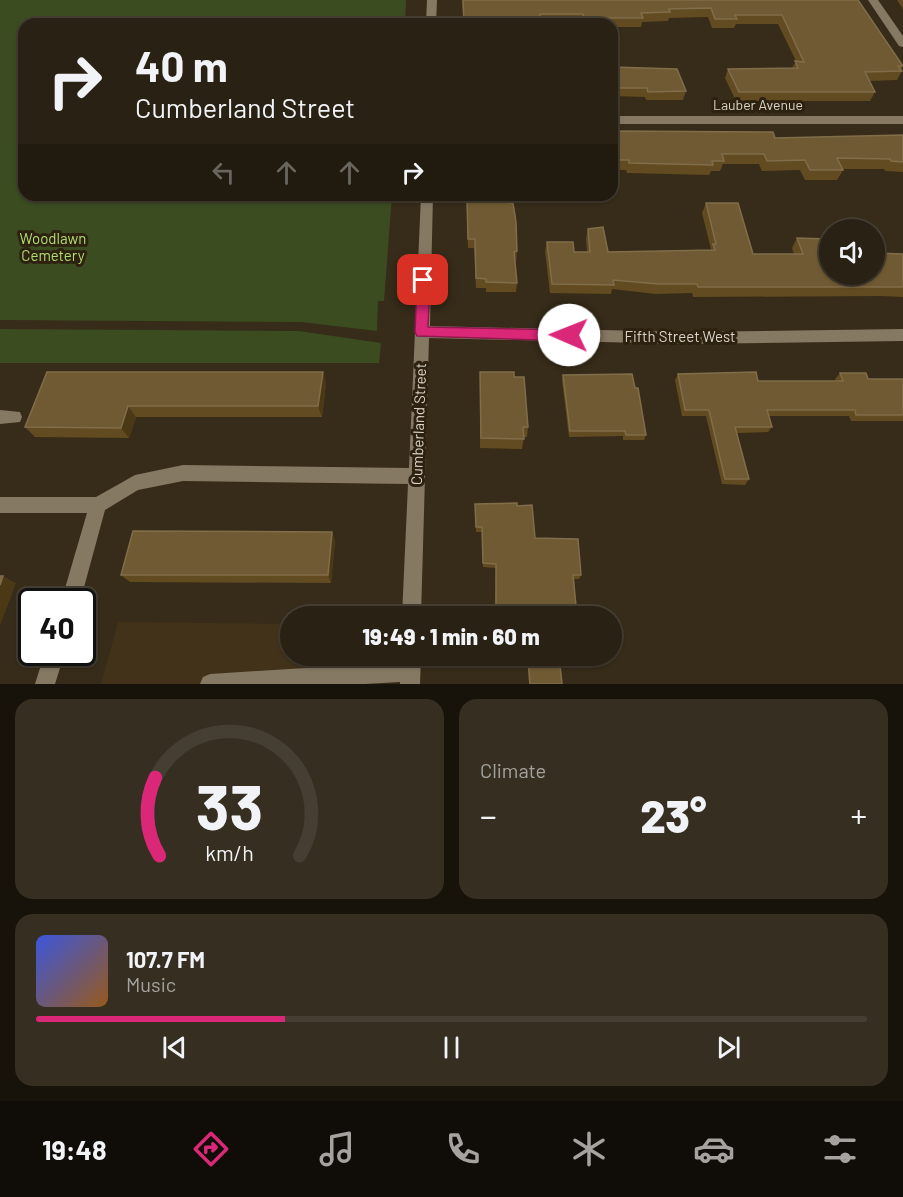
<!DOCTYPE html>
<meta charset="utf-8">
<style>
:root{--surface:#292113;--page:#352e21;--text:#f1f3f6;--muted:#a5a3a0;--line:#453e33;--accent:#db2777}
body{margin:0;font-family:Barlow,sans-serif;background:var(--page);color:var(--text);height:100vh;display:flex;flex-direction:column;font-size:22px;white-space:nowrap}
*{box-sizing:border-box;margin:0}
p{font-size:20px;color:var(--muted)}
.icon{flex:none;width:33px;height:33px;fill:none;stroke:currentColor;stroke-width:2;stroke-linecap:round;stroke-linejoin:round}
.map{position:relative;height:684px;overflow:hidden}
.details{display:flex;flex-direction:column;gap:15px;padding:15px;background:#17120a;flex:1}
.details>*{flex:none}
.hud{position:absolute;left:18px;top:18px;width:600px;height:183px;border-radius:18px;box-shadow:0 2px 4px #0004,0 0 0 2px var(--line);background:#292113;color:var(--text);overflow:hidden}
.fabs{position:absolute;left:819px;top:219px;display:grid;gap:12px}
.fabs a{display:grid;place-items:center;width:66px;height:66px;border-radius:50%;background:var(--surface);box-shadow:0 2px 4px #0004,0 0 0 2px var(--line);font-size:30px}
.speed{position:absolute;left:18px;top:588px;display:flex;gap:12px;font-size:30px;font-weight:700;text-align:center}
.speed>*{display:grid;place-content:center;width:78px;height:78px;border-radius:50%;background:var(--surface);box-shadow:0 2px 4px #0004,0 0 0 2px var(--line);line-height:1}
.speed .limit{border:3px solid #111;border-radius:9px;background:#fff;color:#111}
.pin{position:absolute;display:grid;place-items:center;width:51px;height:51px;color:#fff;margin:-26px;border-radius:12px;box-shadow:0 3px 9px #0006}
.me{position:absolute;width:66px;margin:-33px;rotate:271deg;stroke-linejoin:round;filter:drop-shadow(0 0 4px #0008)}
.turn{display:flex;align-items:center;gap:21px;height:126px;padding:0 18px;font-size:27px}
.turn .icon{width:78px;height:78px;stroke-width:2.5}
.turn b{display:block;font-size:42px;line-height:51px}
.lanes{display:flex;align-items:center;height:57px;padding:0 18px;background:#0003;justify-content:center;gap:30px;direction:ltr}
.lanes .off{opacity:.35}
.big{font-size:45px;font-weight:800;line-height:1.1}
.details .card{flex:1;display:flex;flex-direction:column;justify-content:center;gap:9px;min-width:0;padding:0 21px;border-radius:18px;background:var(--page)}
.details .dial{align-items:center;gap:0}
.dial svg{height:156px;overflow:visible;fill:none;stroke:var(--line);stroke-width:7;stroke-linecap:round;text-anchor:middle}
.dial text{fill:var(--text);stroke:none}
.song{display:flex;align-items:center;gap:18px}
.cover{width:72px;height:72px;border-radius:9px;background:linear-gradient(135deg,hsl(230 70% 55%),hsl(30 70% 35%))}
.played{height:6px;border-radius:3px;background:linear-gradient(90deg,var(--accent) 30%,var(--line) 30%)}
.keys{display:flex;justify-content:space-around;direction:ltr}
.heat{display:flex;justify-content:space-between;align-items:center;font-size:33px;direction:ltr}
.details .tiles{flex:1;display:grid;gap:15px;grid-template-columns:1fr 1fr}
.card:last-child{grid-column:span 2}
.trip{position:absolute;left:280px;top:606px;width:342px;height:60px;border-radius:30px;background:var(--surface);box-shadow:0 2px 4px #0004,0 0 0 2px var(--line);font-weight:800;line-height:60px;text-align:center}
.dock{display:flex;height:96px;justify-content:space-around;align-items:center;background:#100d08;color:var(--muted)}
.dock .icon{width:42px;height:42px}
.dock .on{color:var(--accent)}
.dock b{font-size:27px;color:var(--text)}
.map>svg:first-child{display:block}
.built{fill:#413219}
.green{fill:#3a4c20}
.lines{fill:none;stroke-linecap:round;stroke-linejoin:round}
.minor{fill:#867964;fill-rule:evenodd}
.wall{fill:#624b21}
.shaded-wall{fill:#4b3916}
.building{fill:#6f5a33;stroke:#806d4a;stroke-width:1.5}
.route{fill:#db2777;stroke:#8e194d;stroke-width:1.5}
.labels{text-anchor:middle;stroke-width:6;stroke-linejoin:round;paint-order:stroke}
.far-street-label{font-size:14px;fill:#dad3c8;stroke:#2d2210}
.park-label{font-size:15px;fill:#b1de73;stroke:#2d2210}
.street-label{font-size:15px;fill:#dad3c8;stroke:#2d2210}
</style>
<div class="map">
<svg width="903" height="684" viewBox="0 0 903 684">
<rect width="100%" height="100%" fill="#372c19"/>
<path class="built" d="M118 622 291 624V656H357L355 684H101Z"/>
<g class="green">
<path d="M0 0H406L405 24H24V195H392L384 301H378L377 331 301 322 0 320Z"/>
<path d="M0 329 299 331 381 343 379 363H0Z"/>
</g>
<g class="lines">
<g class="minor">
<path d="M427 0H437L436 24H426Z"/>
<path d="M868 0H878L903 36V47L899 46Z"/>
<rect x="612" y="116" width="291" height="8"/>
<path d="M421 195H433L430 326 685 332 903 329V341L685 344 429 338 421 616H402L408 484 183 481 138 490 105 510 80 602H61L87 513H0V497H96L135 475 183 465 409 468Z"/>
<path d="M0 410 20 412 22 417 20 422 0 424Z"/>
<path d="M45 652H65L55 684H35Z"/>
<path d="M401 656H421L420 684H400V682L365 684H200L203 677 210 674 401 662Z"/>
</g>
</g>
<g class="wall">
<path d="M462 0H858L903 66 901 70 902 71 897 80 869 81 875 92 870 101H736L725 78 728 69 792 68 796 61 778 24H736L734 28H712L708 17 669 18 668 21 642 22 641 27H612V24H581V23L541 24H464Z"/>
<path d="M897 0H903V9Z"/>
<path d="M612 67 686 91 683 100H646L645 97 612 96Z"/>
<path d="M612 131 775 138 903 135V172L885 171 884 169H842L843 170 837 180H805L800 170 762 171 759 164H723L720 171H711L709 175 627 173 626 170H612Z"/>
<path d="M466 195H509L517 251 516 261H515L517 283 516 292H486V288H476L474 248H468Z"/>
<path d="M706 203 753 254H794L792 248 797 238 830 274 903 254V297L881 296 693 297 692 293 656 294 612 289 611 294 550 293 545 251 547 242 574 252H587L586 238 588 229 608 252 710 250 711 249 702 213Z"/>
<path d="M47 372H323L326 383 322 417H136L129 438 35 437 25 427Z"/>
<path d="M480 372 514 377 528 427 527 437H524L522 449 480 448Z"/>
<path d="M840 373 868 379H903V421H851L849 416H769L772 427 768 432 737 433 749 479 745 485 722 484 706 416H682L675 380 678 374 758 381H836L835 379Z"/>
<path d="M563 375 635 388 646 435 644 440H623V436L569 437 562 380Z"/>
<path d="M475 504 517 506 535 538 581 575 579 579H574L577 616H481L482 611H495L496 568 483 567 482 532H476Z"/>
<path d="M332 532 335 541 331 583 130 582 121 575Z"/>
<path d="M527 656H559L562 684H529Z"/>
</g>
<g class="shaded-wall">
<path d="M323 372 326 383 322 417 318 406Z"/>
<path d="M128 406 136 417 129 438 121 428Z"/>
<path d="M332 532 335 541 331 583 328 575Z"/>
<path d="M3 576 16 583 0 626V585Z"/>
</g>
<g class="building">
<path d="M463 0H858L903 66H898L902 71 865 72 875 92H739L728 69 798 68 795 61 804 62 782 15H735L737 19H715L711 8 669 9 670 12 641 13 643 18H584L583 14H540L541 24H464Z"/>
<path d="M612 67 677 69 686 91 648 92 647 88H612Z"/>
<path d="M612 131 773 132 775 138 903 135V162L891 161 890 159 837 158 843 170H810L805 160 767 161 764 154H722L724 161H712L713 165 629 163V160H612Z"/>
<path d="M467 195H509V203H513L516 222 517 251 514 252 517 283 486 282V279L476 278 475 239H468Z"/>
<path d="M706 203H738L753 254H803L797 238 828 239 830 241V274H874V253L903 254V287H698L697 284H659L613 280 614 285 552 284 547 242H573L574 252H590L588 229 603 227 608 252 715 250 713 244H716Z"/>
<path d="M47 372H323L318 406H128L121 428 25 427Z"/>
<path d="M480 372H514V377H524L528 427H523L524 439 481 438Z"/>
<path d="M756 372 758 381H843L840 373H866L868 379H903V415H856L855 410H767L772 427H735L749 479H725L709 410H685L678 374Z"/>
<path d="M632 374 635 388H638L646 435H626L625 431H570L563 375Z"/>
<path d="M517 503V506L532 505 535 538 578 539 581 575H573L577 616H482V611H496V564L483 563 482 527H476L475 504Z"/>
<path d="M133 531 332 532 328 575H121Z"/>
<path d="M0 576H3L0 585Z"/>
<path d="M528 656H559L562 684H530Z"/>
</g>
<path class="route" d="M423 275 430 280 428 327 569 330 575 335 569 341 417 336 415 332 417 280Z"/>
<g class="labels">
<g class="far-street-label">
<text x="758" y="110">Lauber Avenue</text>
</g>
<g class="park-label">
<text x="53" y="244">Woodlawn<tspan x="53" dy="17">Cemetery</tspan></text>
</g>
<g class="street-label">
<text x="680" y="342">Fifth Street West</text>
<text transform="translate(419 424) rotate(-88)" y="5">Cumberland Street</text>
</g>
</g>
</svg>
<div class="fabs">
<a><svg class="icon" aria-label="sound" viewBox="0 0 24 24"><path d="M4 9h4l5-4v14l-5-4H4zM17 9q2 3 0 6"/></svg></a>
</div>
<div class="speed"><div class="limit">40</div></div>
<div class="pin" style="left:423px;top:280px;background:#d93025"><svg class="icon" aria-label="arrive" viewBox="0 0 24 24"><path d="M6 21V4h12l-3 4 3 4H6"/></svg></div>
<svg class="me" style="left:569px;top:335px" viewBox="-20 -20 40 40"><circle r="19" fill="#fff"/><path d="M0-13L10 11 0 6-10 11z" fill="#db2777"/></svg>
<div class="trip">19:49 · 1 min · 60 m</div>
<div class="hud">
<div class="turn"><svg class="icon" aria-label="right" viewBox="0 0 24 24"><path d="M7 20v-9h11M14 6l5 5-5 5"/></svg><div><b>40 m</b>Cumberland Street</div></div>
<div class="lanes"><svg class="icon off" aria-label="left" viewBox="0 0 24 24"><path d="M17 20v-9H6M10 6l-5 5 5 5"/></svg><svg class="icon off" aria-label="ahead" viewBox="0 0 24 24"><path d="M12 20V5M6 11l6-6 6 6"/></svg><svg class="icon off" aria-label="ahead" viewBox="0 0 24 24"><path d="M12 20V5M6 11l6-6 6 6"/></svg><svg class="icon" aria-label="right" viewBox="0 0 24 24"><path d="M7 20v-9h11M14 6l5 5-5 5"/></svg></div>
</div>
</div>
<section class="details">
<div class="tiles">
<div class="card dial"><svg viewBox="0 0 100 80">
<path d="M14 69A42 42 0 1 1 86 69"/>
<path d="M14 69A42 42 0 0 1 12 29" stroke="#db2777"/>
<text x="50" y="56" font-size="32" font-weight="700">33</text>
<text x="50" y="72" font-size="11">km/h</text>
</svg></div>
<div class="card"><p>Climate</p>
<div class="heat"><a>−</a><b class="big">23°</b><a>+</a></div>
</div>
<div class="card">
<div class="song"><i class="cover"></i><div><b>107.7 FM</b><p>Music</p></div></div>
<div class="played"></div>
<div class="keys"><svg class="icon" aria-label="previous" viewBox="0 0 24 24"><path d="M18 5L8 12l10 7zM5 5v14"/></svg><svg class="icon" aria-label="pause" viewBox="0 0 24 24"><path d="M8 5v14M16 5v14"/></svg><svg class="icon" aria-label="next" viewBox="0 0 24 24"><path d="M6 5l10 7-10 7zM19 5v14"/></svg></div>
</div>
</div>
</section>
<nav class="dock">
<b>19:48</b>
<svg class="icon on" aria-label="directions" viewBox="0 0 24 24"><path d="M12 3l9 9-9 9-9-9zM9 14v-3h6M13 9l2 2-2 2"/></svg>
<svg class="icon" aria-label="music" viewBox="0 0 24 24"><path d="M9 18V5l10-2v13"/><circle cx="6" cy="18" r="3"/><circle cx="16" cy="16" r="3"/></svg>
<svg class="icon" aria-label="phone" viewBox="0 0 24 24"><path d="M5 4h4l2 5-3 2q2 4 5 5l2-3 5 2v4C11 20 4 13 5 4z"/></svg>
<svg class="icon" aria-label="climate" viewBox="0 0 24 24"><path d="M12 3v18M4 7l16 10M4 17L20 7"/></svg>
<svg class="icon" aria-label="car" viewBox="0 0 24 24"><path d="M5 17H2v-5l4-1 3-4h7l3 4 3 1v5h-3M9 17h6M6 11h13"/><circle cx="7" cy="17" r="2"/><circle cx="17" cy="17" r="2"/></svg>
<svg class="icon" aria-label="filters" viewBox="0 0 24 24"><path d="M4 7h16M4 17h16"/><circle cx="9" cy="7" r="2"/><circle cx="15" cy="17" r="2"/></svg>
</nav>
